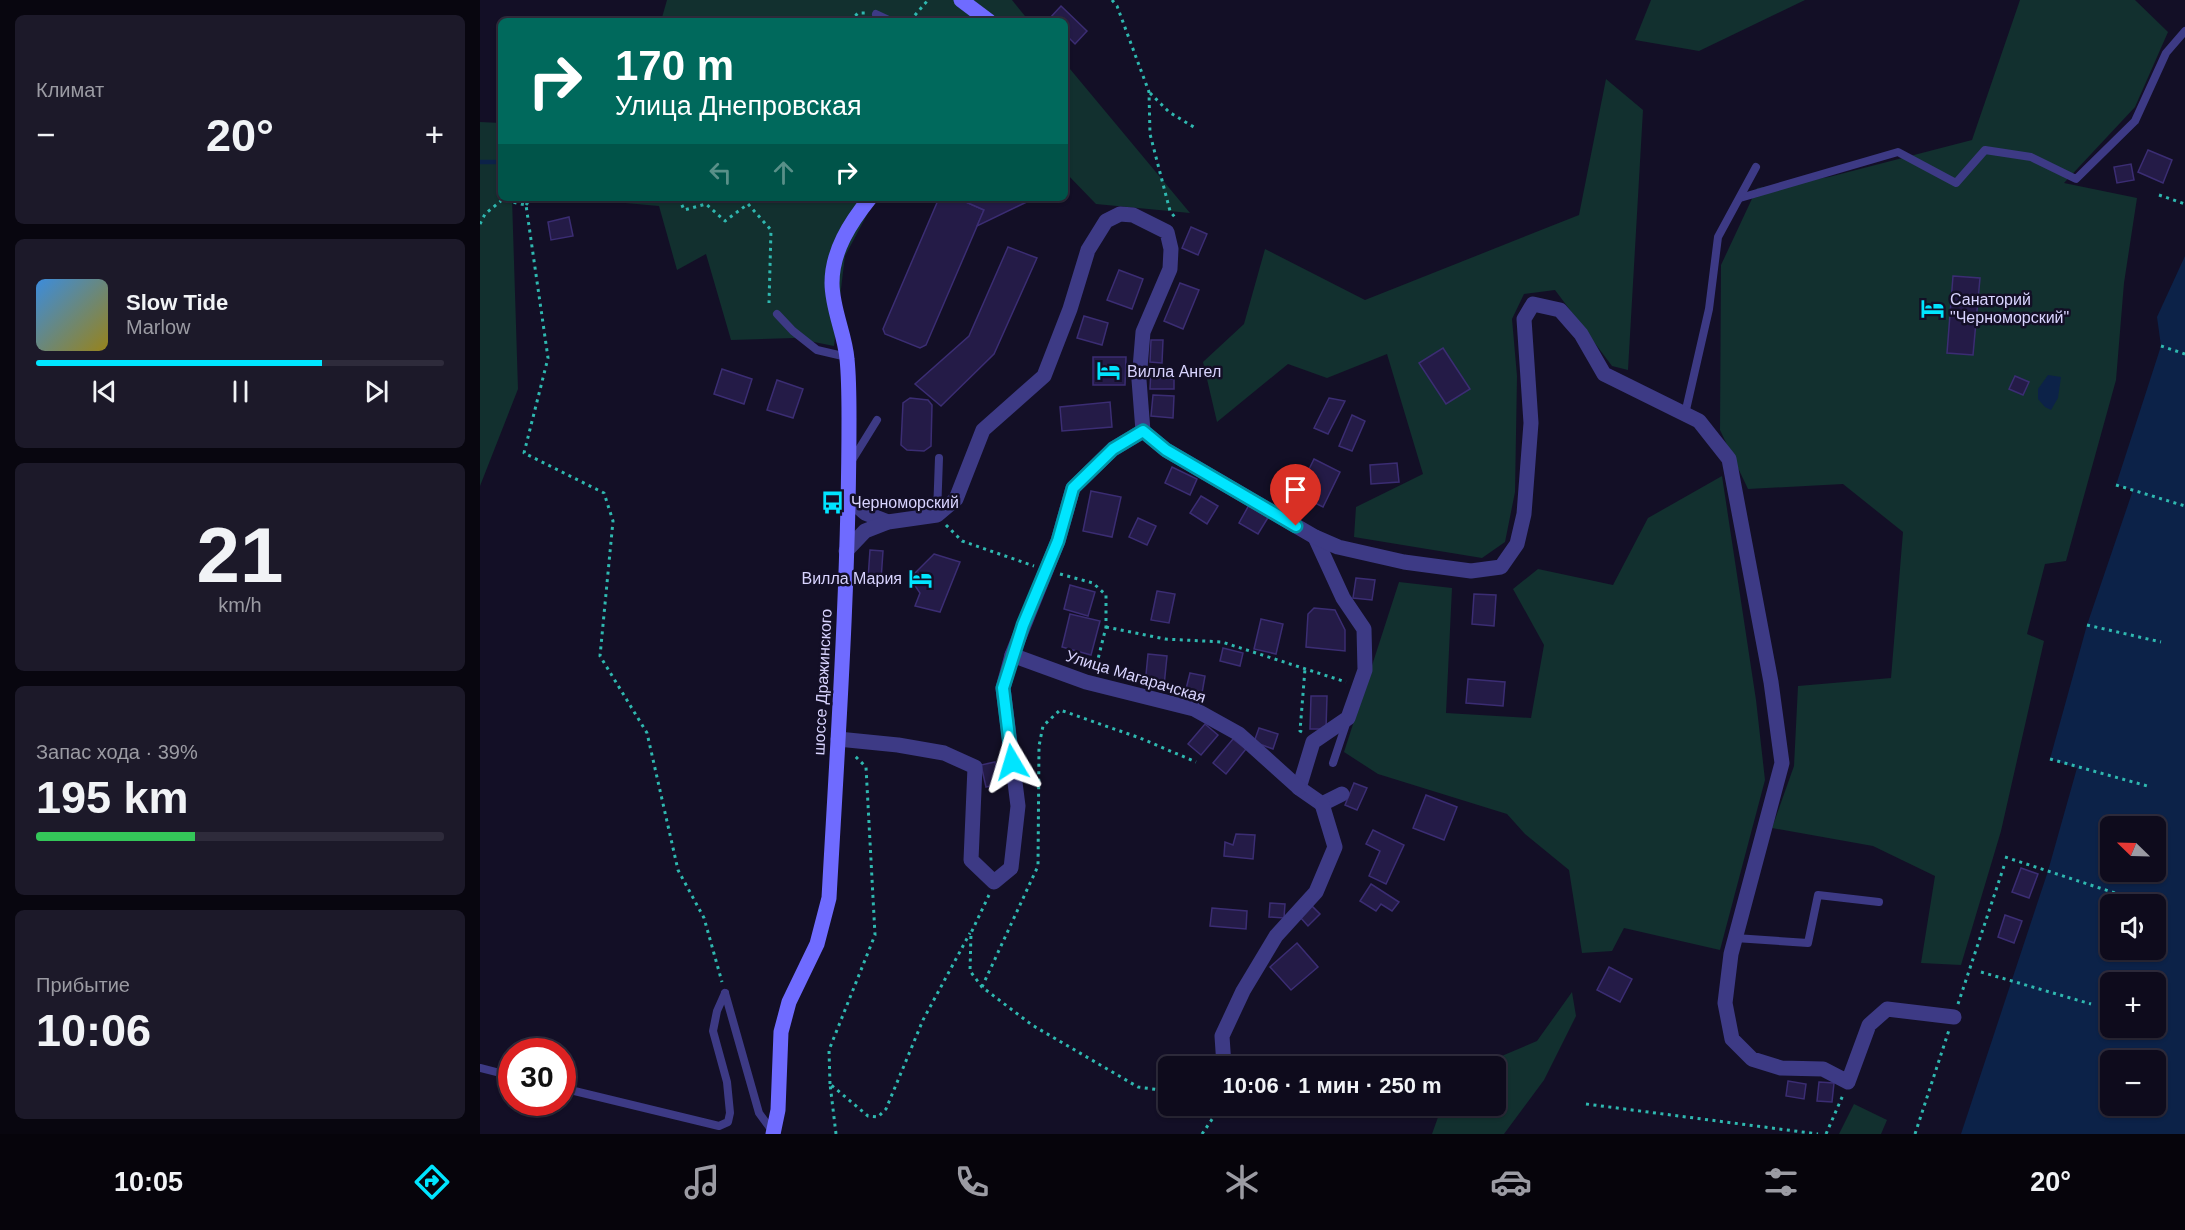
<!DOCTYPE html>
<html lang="ru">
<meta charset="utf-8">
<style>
:root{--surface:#0e0b1c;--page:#1c1929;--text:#f1f3f6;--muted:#9b9ba3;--line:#2e2b3b;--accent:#00e5ff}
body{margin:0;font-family:Helvetica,sans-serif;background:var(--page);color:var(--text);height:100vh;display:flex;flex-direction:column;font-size:22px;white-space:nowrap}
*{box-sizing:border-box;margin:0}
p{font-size:20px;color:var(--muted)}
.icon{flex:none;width:33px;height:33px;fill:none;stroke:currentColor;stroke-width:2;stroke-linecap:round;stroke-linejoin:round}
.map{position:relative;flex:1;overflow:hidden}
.side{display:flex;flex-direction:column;gap:15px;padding:15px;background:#08060f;width:480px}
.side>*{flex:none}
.hud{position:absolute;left:18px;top:18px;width:570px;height:183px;border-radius:9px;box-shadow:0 2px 4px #0004,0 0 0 2px var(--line);background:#00695c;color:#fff;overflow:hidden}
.needle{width:39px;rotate:293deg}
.fabs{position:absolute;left:1620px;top:816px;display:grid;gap:12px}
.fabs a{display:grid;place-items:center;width:66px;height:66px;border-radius:9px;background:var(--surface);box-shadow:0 2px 4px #0004,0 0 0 2px var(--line);font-size:30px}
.speed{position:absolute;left:18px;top:1038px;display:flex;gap:12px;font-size:30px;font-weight:700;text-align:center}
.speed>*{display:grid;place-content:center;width:78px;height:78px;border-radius:50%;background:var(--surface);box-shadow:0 2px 4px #0004,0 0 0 2px var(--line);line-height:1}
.speed .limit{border:9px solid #d22;background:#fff;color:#111}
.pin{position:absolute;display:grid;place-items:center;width:51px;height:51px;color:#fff;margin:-62px -26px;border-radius:50% 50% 50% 0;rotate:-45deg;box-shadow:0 0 6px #0007}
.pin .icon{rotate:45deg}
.me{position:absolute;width:66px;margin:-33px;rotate:353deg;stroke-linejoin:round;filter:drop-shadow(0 0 4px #0008)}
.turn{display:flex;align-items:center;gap:21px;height:126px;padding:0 18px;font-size:27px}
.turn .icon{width:78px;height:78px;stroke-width:2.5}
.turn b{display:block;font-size:42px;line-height:51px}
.lanes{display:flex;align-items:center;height:57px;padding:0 18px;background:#0003;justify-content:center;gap:30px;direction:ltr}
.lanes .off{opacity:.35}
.big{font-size:45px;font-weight:800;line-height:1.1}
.side .tile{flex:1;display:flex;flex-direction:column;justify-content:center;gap:9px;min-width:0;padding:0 21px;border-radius:9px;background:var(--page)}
.side .dial{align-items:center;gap:0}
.dial b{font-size:78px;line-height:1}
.song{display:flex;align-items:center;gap:18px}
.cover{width:72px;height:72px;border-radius:9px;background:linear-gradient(135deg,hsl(210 70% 55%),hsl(50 70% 35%))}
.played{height:6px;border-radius:3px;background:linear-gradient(90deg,var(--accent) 70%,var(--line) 70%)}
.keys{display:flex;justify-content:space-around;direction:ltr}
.heat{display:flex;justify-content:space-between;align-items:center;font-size:33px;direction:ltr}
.charge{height:9px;border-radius:4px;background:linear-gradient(90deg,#34c759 39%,var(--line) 0)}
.trip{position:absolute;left:678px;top:1056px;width:348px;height:60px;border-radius:9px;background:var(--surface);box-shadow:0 2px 4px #0004,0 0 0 2px var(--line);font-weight:800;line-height:60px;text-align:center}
.menu{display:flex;height:96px;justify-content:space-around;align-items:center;background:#06040b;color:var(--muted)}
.menu .icon{width:42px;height:42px}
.menu .current{color:var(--accent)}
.menu b{font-size:27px;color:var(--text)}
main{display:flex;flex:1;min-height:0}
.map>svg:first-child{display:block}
.green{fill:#12302f}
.water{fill:#0c2248;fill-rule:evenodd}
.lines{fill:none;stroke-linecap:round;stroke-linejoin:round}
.stream{stroke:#0c2248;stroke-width:4.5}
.building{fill:#241b47;stroke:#3b2d73;stroke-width:1.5}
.path{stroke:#2fb8b0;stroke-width:3;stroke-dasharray:3 4.5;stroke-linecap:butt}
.service{stroke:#3d3a85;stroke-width:8}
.minor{stroke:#3d3a85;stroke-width:15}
.secondary{stroke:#6f6bff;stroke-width:15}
.route-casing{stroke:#0095a6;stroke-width:15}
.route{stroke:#00e5ff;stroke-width:10}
.labels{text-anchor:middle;stroke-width:5;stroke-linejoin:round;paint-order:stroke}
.poi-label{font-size:16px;fill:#d9d4ff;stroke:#130f26;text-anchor:start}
.street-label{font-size:16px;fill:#d9d4ff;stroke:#130f26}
</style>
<main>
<section class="side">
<div class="tile"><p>Климат</p>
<div class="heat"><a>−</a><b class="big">20°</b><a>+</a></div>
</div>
<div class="tile">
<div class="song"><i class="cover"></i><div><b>Slow Tide</b><p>Marlow</p></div></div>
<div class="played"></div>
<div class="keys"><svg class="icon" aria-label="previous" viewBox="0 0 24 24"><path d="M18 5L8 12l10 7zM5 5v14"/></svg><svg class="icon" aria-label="pause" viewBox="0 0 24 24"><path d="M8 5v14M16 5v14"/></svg><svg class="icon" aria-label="next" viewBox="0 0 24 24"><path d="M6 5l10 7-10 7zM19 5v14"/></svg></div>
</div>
<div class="tile dial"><b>21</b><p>km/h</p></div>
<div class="tile"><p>Запас хода · 39%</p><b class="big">195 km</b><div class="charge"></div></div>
<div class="tile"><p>Прибытие</p><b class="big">10:06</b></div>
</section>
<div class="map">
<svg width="1705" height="1134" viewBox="0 0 1705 1134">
<rect width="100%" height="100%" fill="#130f26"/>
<g class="green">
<path d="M187 0H532L549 21H181Z"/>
<path d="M1171 0H1325L1219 51 1155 40Z"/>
<path d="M1540 0H1655L1688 32 1655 107 1584 183 1657 198 1644 283 1636 380 1586 561 1565 564 1547 634 1564 641 1521 831 1481 965 1441 963 1455 876 1393 846 1292 828 1314 766 1318 686 1411 678 1423 532 1363 484 1268 489 1240 430 1241 265 1277 188 1349 177 1492 140Z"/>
<path d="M585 63 710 213 616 204 585 172Z"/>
<path d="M1126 79 1163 110 1148 370 1132 366 1075 290 1044 294 1032 319 1037 376 1035 492 1025 542 1002 558 874 537 876 507 943 474 907 354 847 378 808 364 737 422 723 362 764 324 785 249 885 300 1099 215Z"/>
<path d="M0 122 21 123V198H32L38 389 0 486Z"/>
<path d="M89 198H396L365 256 354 346 314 338 251 340 226 254 197 270 179 206Z"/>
<path d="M1242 476 1276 700 1285 780 1240 950 1144 928 1132 951 1102 953 1089 870 1045 834 1027 814 898 774 864 752 919 582 972 588 966 713 1051 718 1064 645 1033 589 1058 569 1133 585 1168 518Z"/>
<path d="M1092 992 1096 1016 1064 1080 1024 1134H952L962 1106H1016V1066H998L1057 1041Z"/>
<path d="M1374 1104 1407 1120 1401 1134H1359Z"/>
</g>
<g class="water">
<path d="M1705 256V1134H1481L1568 871 1597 768 1570 759 1607 625 1653 490 1636 485 1681 346 1677 317ZM1630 826H1676V872H1630ZM1630 904H1676V950H1630ZM1630 982H1676V1028H1630ZM1630 1060H1676V1106H1630Z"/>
<path d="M1568 375 1581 377 1578 398 1571 410 1565 407 1558 399V389Z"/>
</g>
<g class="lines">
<path class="stream" d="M0 162H21"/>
</g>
<g class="building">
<path d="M581 6 607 31 595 44 585 34V21H571L569 19Z"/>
<path d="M1668 150 1692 160 1683 183 1658 172Z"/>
<path d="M1651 164 1654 180 1637 183 1634 167Z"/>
<path d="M459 198H477L504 210 446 345 440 348 405 334 403 329Z"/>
<path d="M555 198 497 226 504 210 479 199Z"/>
<path d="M89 217 93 236 71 240 68 222Z"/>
<path d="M711 227 727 234 718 255 702 248Z"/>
<path d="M528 247 557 258 514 354 461 406 435 384 489 336Z"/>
<path d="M639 270 663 279 652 309 627 300Z"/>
<path d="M1473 276 1500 278 1493 355 1467 353Z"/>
<path d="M700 283 719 290 703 329 684 321Z"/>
<path d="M604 316 628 323 622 345 597 338Z"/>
<path d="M671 340H683L682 363 670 362Z"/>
<path d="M963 348 990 389 966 404 939 363Z"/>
<path d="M613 357H646L645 385H613Z"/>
<path d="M242 369 272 379 264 404 234 394Z"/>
<path d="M671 369H681V378L694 379V389H670Z"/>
<path d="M1535 376 1549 382 1543 395 1529 389Z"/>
<path d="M297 380 323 389 313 418 287 410Z"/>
<path d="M673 395 694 396 693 418 671 416Z"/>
<path d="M430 398 448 400 452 405 451 446 444 451 427 450 421 445 423 403Z"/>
<path d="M849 398 865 401 848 434 834 428Z"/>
<path d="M630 402 632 427 582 431 580 407Z"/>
<path d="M872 415 885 421 872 451 859 446Z"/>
<path d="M834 459 860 472 843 507 817 494Z"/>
<path d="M917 463 919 482 891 484 890 465Z"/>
<path d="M692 467 717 479 710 495 685 483Z"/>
<path d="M611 491 641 497 632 537 603 531Z"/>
<path d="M721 496 738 506 727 524 710 513Z"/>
<path d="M769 505 789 516 778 534 759 523Z"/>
<path d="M658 518 676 526 667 545 649 537Z"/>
<path d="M390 550 403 551 401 580 388 579Z"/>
<path d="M454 554 480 562 460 612 435 606 440 593 430 578Z"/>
<path d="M876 578 895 580 892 600 873 598Z"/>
<path d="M590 585 615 592 608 616 584 609Z"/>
<path d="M677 591 695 594 689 623 671 620Z"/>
<path d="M994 594 1016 595 1014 626 992 624Z"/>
<path d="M834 608 855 610 865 630V651L826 647 828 614Z"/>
<path d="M590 614 620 621 611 655 582 647Z"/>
<path d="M781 619 803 624 796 654 774 649Z"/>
<path d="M743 648 763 653 760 666 740 661Z"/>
<path d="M668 654 687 656 684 686 665 685Z"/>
<path d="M710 673 725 676 722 693 706 689Z"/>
<path d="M988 679 1025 682 1023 706 986 703Z"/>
<path d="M831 696H847L846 729H830Z"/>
<path d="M725 724 738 735 721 755 708 744Z"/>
<path d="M779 728 798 734 793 749 774 742Z"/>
<path d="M753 739 766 749 746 774 733 763Z"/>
<path d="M515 762 519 784 506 787 501 765Z"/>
<path d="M874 783 887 788 877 810 865 805Z"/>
<path d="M946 795 977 807 964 840 933 828Z"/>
<path d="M893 830 924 845 906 884 889 876 900 851 886 844Z"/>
<path d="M756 834 775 835 773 859 744 856 745 842 753 845Z"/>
<path d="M1541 868 1558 874 1549 898 1532 892Z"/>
<path d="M891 884 919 902 912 911 901 904 896 911 880 901Z"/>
<path d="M790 903 805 904 804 918 789 917Z"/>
<path d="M831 905 840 914 828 926 820 917Z"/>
<path d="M732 908 767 911 766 929 730 926Z"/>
<path d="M1525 915 1542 921 1534 943 1518 937Z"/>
<path d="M817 943 838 967 811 990 790 967Z"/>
<path d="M1129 967 1152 979 1140 1002 1117 990Z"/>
<path d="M1308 1081 1326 1084 1324 1099 1306 1096Z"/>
<path d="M1339 1082 1354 1083 1352 1102 1337 1101Z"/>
</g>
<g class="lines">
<g class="path">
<path d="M632 0 637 6 669 92 670 134 690 211 697 220"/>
<path d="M370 21 378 13H386"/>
<path d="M430 21 448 0"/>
<path d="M670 93 689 112 717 129"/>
<path d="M1679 195 1705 204"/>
<path d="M199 198 204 210 226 204 245 221 268 204 291 230 289 303"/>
<path d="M46 205 51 198"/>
<path d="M0 224 5 214 22 200 46 205 68 358 44 453 124 493 133 521 120 656 167 733 198 870 224 918 242 982"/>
<path d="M1681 346 1705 354"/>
<path d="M1636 485 1705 506"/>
<path d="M466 525 482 541 554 566"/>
<path d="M580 574 613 583 626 595V627L617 663 601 664"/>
<path d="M1607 625 1681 642"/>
<path d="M626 627 685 639 742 642 866 682"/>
<path d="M822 732 820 731 825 669"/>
<path d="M1570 759 1671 787"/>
<path d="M1525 857 1641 895"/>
<path d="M509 895 491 933 490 971 502 987 552 1025 658 1087 688 1091"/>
<path d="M1501 972 1611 1004"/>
<path d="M502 987 558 866 559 746 563 726 580 710 660 738 716 762"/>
<path d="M1478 1004 1524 866"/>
<path d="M350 1084 349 1050 395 935 386 767 374 755"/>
<path d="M1106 1104 1338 1134"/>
<path d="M356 1134 350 1084 388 1116 398 1117 406 1109 443 1020 490 933"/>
<path d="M722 1134 741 1106"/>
<path d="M1346 1134 1363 1095"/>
<path d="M1435 1134 1469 1030"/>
</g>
<g class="service">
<path d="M396 14 411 21"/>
<path d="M1260 198 1418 152 1476 183 1505 150 1551 157 1596 179 1655 121 1686 53 1705 31"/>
<path d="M297 314 313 331 337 350 367 357"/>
<path d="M1205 414 1229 309 1238 237 1276 167"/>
<path d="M371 462 397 420"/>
<path d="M457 514 459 458"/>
<path d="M853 763 867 721"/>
<path d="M1255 938 1328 943 1338 895 1399 902"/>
<path d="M245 993 279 1113 293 1132"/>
<path d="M0 1068 32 1076"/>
<path d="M82 1088 239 1126 248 1122 250 1113 247 1082 233 1031 237 1011 245 993"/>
</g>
<g class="minor">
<path d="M368 498 385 513 408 522"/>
<path d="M835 537 863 598 884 629 885 670 868 718 833 742 819 788 842 804 862 794"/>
<path d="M366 551 385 531 408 522 457 515 476 499 503 430 564 376 590 309 608 250 626 221 640 214 653 215 687 232 691 249 690 269 663 332 659 380 663 431 686 450 835 537 858 547 924 562 991 571 1021 567 1037 544 1044 514 1051 423 1044 319 1053 304 1080 310 1101 334 1124 374 1219 421 1249 459 1291 682 1302 763 1251 954 1245 1003 1252 1039 1272 1059 1301 1068 1343 1069 1368 1082 1389 1025 1407 1009 1474 1017"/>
<path d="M532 655 606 682 714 709 759 734 819 788"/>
<path d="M358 739 418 745 464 753 495 767 491 860 514 882 531 868 538 806 523 688 532 655 578 541 593 488 633 449 663 431"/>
<path d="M744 1066 742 1036 763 991 796 936 836 892 855 847 842 804"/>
</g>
<g class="secondary">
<path d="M481 0 509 21"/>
<path d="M293 1134 298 1110 301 1032 309 1002 337 944 349 898C358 738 369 578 369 418 369 398 369 378 367 359 365 334 352 309 352 283 352 251 370 223 390 198"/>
</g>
</g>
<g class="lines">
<defs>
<path id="route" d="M532 762 523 688 543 625 578 541 593 488 633 449 663 431 686 450 816 526"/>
</defs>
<use href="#route" class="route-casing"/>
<use href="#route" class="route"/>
</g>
<defs>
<symbol id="hotel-bare" viewBox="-9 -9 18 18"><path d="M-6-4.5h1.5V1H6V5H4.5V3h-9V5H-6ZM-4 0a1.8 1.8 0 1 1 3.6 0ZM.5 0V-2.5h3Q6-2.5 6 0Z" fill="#00e5ff" stroke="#130f26" stroke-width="2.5" paint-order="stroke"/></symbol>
<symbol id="bus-bare" viewBox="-9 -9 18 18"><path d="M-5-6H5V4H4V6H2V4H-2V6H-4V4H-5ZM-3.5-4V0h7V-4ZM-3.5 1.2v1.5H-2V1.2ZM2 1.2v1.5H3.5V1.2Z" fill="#00e5ff" stroke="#130f26" stroke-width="2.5" paint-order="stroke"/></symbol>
</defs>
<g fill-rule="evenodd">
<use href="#hotel-bare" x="1436" y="292" width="33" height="33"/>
<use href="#hotel-bare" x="612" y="354" width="33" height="33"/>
<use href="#bus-bare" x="336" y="486" width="33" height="33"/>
<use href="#hotel-bare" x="424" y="562" width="33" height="33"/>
</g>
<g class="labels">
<g class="poi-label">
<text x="1470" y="305">Санаторий<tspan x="1470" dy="18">"Черноморский"</tspan></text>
<text x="647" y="377">Вилла Ангел</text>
<text x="371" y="508">Черноморский</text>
<text x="422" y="584" text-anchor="end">Вилла Мария</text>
</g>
<g class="street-label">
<text transform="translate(656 676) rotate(17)" y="6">Улица Магарачская</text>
<text transform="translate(342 682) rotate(-87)" y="6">шоссе Дражинского</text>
</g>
</g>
</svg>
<div class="fabs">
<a><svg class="needle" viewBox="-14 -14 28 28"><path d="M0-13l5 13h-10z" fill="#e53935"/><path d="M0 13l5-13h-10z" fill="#9b9ba3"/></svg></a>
<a><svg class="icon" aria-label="sound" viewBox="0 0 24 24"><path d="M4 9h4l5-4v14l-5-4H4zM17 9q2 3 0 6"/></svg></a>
<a>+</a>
<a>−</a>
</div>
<div class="speed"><div class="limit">30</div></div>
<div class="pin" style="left:816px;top:526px;background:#d93025"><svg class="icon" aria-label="arrive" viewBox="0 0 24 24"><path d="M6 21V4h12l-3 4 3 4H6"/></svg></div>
<svg class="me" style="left:532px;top:762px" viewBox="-20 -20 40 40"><path d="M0-17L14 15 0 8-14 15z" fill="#00e5ff" stroke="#fff" stroke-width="4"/></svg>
<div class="trip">10:06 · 1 мин · 250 m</div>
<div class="hud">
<div class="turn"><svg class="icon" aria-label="right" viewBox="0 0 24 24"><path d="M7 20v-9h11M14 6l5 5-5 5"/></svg><div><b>170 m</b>Улица Днепровская</div></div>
<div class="lanes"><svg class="icon off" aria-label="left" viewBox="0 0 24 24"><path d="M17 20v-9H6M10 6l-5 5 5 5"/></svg><svg class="icon off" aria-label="ahead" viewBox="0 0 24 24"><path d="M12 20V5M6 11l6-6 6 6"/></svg><svg class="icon" aria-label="right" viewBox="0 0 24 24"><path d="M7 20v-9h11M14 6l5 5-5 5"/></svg></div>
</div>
</div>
</main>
<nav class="menu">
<b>10:05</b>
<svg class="icon current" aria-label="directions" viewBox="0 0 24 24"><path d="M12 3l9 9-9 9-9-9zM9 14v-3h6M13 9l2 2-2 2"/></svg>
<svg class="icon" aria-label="music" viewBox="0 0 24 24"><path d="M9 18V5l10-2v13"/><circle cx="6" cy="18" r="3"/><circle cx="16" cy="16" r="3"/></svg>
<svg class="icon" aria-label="phone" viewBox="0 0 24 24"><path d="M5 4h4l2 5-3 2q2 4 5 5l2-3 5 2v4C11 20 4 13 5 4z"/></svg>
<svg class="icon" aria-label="climate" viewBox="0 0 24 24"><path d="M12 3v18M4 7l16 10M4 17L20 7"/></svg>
<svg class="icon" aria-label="car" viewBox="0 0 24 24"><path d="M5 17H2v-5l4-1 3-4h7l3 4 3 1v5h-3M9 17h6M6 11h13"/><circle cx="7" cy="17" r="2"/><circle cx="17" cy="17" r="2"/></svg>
<svg class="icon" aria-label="filters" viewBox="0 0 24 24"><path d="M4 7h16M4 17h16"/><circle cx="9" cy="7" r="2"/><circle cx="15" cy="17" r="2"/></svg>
<b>20°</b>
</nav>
